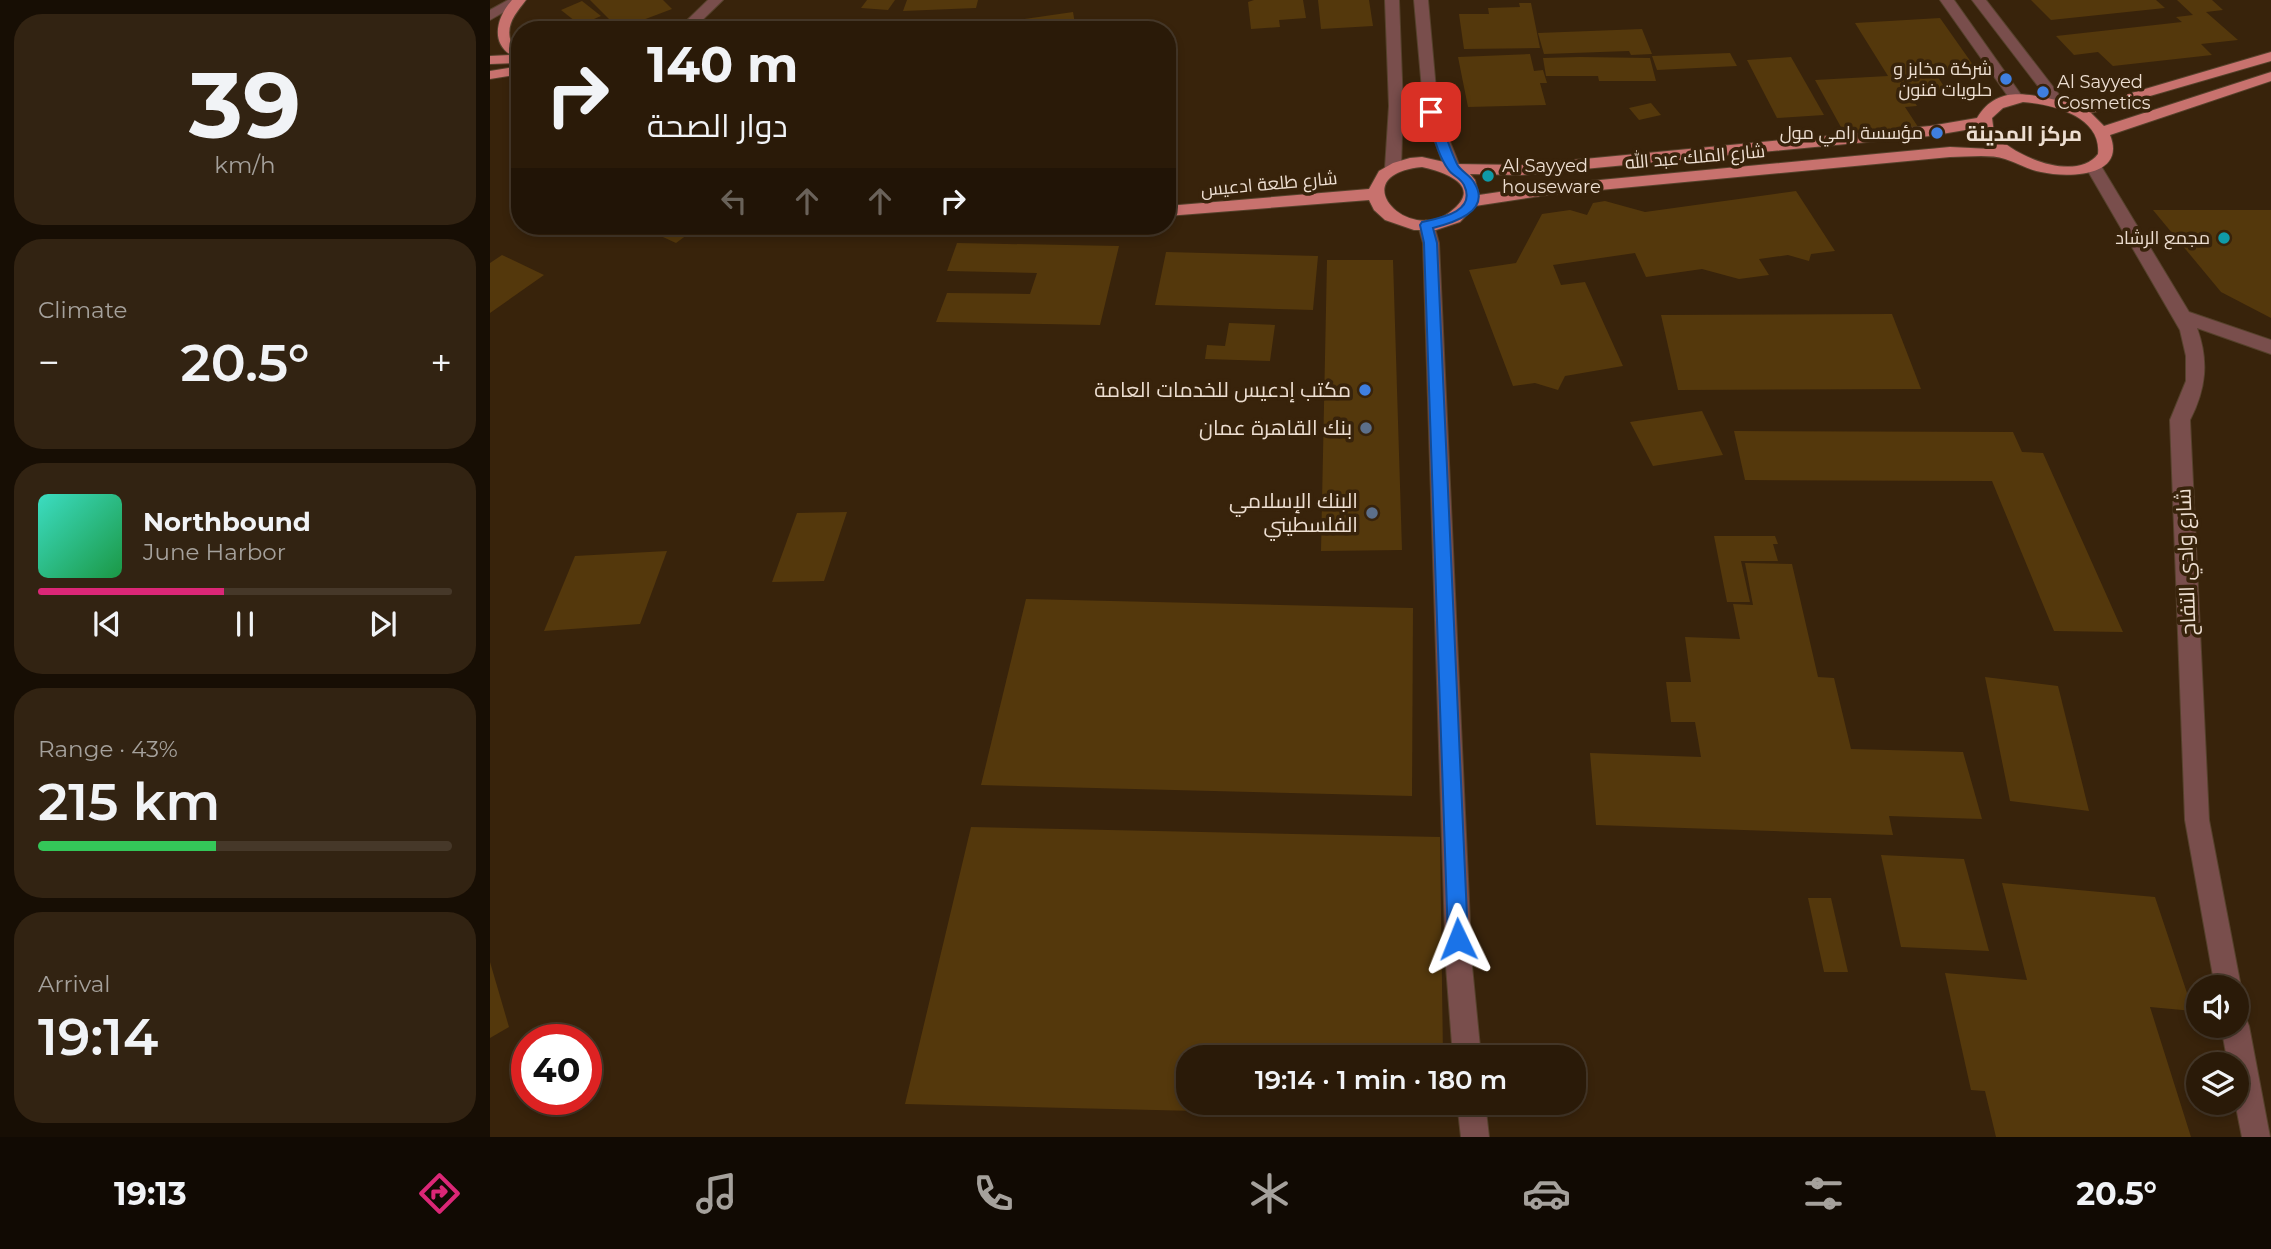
<!DOCTYPE html>
<meta charset="utf-8">
<style>
:root{--surface:#2a1a08;--page:#322312;--text:#f1f3f6;--muted:#a5a19c;--line:#463829;--accent:#db2777}
body{margin:0;font-family:Montserrat,Cairo,sans-serif;background:var(--page);color:var(--text);height:100vh;display:flex;flex-direction:column;font-size:26px;white-space:nowrap}
*{box-sizing:border-box;margin:0}
p{font-size:23px;color:var(--muted)}
.icon{flex:none;width:38px;height:38px;fill:none;stroke:currentColor;stroke-width:2;stroke-linecap:round;stroke-linejoin:round}
.map{position:relative;flex:1;overflow:hidden}
.drawer{display:flex;flex-direction:column;gap:14px;padding:14px;background:#170e04;width:490px}
.drawer>*{flex:none}
.top-card{position:absolute;left:21px;top:21px;width:665px;height:214px;border-radius:28px;box-shadow:0 4px 10px #0003,0 0 0 2px var(--line);background:#2a1a08;color:var(--text);overflow:hidden}
.fabs{position:absolute;left:1696px;top:975px;display:grid;gap:14px}
.fabs a{display:grid;place-items:center;width:63px;height:63px;border-radius:50%;background:var(--surface);box-shadow:0 4px 10px #0003,0 0 0 2px var(--line);font-size:35px}
.speed{position:absolute;left:21px;top:1024px;display:flex;gap:14px;font-size:35px;font-weight:700;text-align:center}
.speed>*{display:grid;place-content:center;width:91px;height:91px;border-radius:50%;background:var(--surface);box-shadow:0 4px 10px #0003,0 0 0 2px var(--line);line-height:1}
.speed .limit{border:10px solid #d22;background:#fff;color:#111}
.pin{position:absolute;display:grid;place-items:center;width:60px;height:60px;color:#fff;margin:-30px;border-radius:14px;box-shadow:0 4px 10px #0006}
.me{position:absolute;width:77px;margin:-38px;rotate:358deg;stroke-linejoin:round;filter:drop-shadow(0 0 5px #0008)}
.turn{display:flex;align-items:center;gap:24px;height:147px;padding:0 21px;font-size:32px}
.turn .icon{width:91px;height:91px;stroke-width:2.5}
.turn b{display:block;font-size:49px;line-height:60px}
.lanes{display:flex;align-items:center;height:66px;padding:0 21px;background:#0003;justify-content:center;gap:35px;direction:ltr}
.lanes .off{opacity:.35}
.big{font-size:52px;font-weight:600;line-height:1.1}
.drawer .tile{flex:1;display:flex;flex-direction:column;justify-content:center;gap:10px;min-width:0;padding:0 24px;border-radius:28px;background:var(--page)}
.drawer .dial{align-items:center;gap:0}
.dial b{font-size:91px;line-height:1}
.song{display:flex;align-items:center;gap:21px}
.cover{width:84px;height:84px;border-radius:10px;background:linear-gradient(135deg,hsl(170 70% 55%),hsl(140 70% 35%))}
.played{height:7px;border-radius:4px;background:linear-gradient(90deg,var(--accent) 45%,var(--line) 45%)}
.keys{display:flex;justify-content:space-around;direction:ltr}
.heat{display:flex;justify-content:space-between;align-items:center;font-size:38px;direction:ltr}
.charge{height:10px;border-radius:5px;background:linear-gradient(90deg,#34c759 43%,var(--line) 0)}
.trip{position:absolute;left:686px;top:1045px;width:410px;height:70px;border-radius:28px;background:var(--surface);box-shadow:0 4px 10px #0003,0 0 0 2px var(--line);font-weight:600;line-height:70px;text-align:center}
.dock{display:flex;height:112px;justify-content:space-around;align-items:center;background:#110a03;color:var(--muted)}
.dock .icon{width:49px;height:49px}
.dock .on{color:var(--accent)}
.dock b{font-size:32px;color:var(--text)}
main{display:flex;flex:1;min-height:0}
.map>svg:first-child{display:block}
.building{fill:#54380c}
.lines{fill:none;stroke-linecap:round;stroke-linejoin:round}
.minor-casing{stroke:#55412b;stroke-width:2}
.major-casing{stroke:#55412b;stroke-width:2}
.minor{fill:#794e4c;fill-rule:evenodd}
.major{fill:#c8726e;fill-rule:evenodd}
.route{fill:#1a73e8;stroke:#114b97;stroke-width:2}
.shop-dot{fill:#3f7fe0;stroke:#38230b;stroke-width:2.5}
.culture-dot{fill:#0f9aa8;stroke:#38230b;stroke-width:2.5}
.service-dot{fill:#5c6f8a;stroke:#38230b;stroke-width:2.5}
.labels{text-anchor:middle;stroke-width:7;stroke-linejoin:round;paint-order:stroke}
.far-poi-label{font-size:18px;fill:#edded1;stroke:#38230b;text-anchor:end}
.far-street-label{font-size:18px;fill:#edded1;stroke:#38230b}
.far-quarter-label{font-size:21px;font-weight:bold;fill:#edded1;stroke:#38230b}
.poi-label{font-size:21px;fill:#edded1;stroke:#38230b;text-anchor:end}
.street-label{font-size:21px;fill:#edded1;stroke:#38230b}
</style>
<main>
<section class="drawer">
<div class="tile dial"><b>39</b><p>km/h</p></div>
<div class="tile"><p>Climate</p>
<div class="heat"><a>−</a><b class="big">20.5°</b><a>+</a></div>
</div>
<div class="tile">
<div class="song"><i class="cover"></i><div><b>Northbound</b><p>June Harbor</p></div></div>
<div class="played"></div>
<div class="keys"><svg class="icon" aria-label="previous" viewBox="0 0 24 24"><path d="M18 5L8 12l10 7zM5 5v14"/></svg><svg class="icon" aria-label="pause" viewBox="0 0 24 24"><path d="M8 5v14M16 5v14"/></svg><svg class="icon" aria-label="next" viewBox="0 0 24 24"><path d="M6 5l10 7-10 7zM19 5v14"/></svg></div>
</div>
<div class="tile"><p>Range · 43%</p><b class="big">215 km</b><div class="charge"></div></div>
<div class="tile"><p>Arrival</p><b class="big">19:14</b></div>
</section>
<div class="map">
<svg width="1781" height="1137" viewBox="0 0 1781 1137">
<rect width="100%" height="100%" fill="#38230b"/>
<g class="building">
<path d="M100 0H173L182 9 129 29Z"/>
<path d="M377 0H405L398 10 371 8Z"/>
<path d="M417 0H488L486 8 413 11Z"/>
<path d="M764 0H813L816 18 789 20 790 27 761 29 758 2Z"/>
<path d="M828 0H879L883 26 831 29Z"/>
<path d="M1541 0H1666L1675 8 1561 20Z"/>
<path d="M1687 0H1722L1733 10 1716 12 1748 40 1711 44 1722 55 1623 66 1608 52 1584 55 1566 36 1692 22 1686 17 1703 15Z"/>
<path d="M92 1 111 16 90 25 71 10Z"/>
<path d="M1029 3H1041L1050 48 974 49 969 14H999L998 8 1030 7Z"/>
<path d="M583 12 586 30H494L493 25Z"/>
<path d="M1450 18 1488 72 1446 74 1458 93 1420 95 1427 106 1415 107 1432 133 1357 138 1325 80 1398 76 1365 23Z"/>
<path d="M302 21 350 24 346 30H295Z"/>
<path d="M369 21 409 22 405 30H365Z"/>
<path d="M1152 29 1162 54 1141 55 1139 51 1054 54 1048 33Z"/>
<path d="M1240 53 1247 66 1167 70 1162 56Z"/>
<path d="M1040 54 1044 71 1053 70 1057 83H1050L1056 105 978 107 968 57Z"/>
<path d="M1090 57 1160 58 1166 81H1109L1108 76H1056L1053 58Z"/>
<path d="M1301 57 1334 115 1287 118 1257 60Z"/>
<path d="M682 92 683 130H677V93Z"/>
<path d="M1161 103 1171 115 1149 120 1139 108Z"/>
<path d="M1306 191 1345 251 1321 254 1319 261 1298 255 1269 259 1279 275 1249 279 1212 269 1156 277 1145 253 1063 265 1071 285 1095 282 1133 366 1075 376 1068 390 1045 383 1023 386 979 270 1026 263 1052 214 1080 210 1097 215 1103 203 1115 201 1155 212Z"/>
<path d="M1663 210H1781V318L1731 292Z"/>
<path d="M149 226H209L186 243Z"/>
<path d="M467 243 629 246 610 325 446 322 457 293 540 294 547 273 457 271Z"/>
<path d="M676 252 828 256 823 310 665 305Z"/>
<path d="M12 255 54 275 0 313V263Z"/>
<path d="M837 260H903L912 550 831 551Z"/>
<path d="M1402 314 1431 389 1188 390 1171 315Z"/>
<path d="M739 323 785 325 780 361 715 359 717 345 735 346Z"/>
<path d="M1212 411 1233 455 1163 466 1140 422Z"/>
<path d="M1244 431 1523 432 1532 452 1553 453 1633 632 1564 631 1502 481 1255 480Z"/>
<path d="M357 512 334 581 282 582 307 513Z"/>
<path d="M1224 536H1285L1288 544H1283L1288 561H1251L1260 602H1237Z"/>
<path d="M177 551 150 624 54 631 85 556Z"/>
<path d="M1255 563 1302 564 1328 677 1344 678 1361 749 1473 752 1492 819 1399 816 1403 835 1106 825 1100 753 1211 757 1205 722H1181L1176 682H1201L1195 637 1250 639 1243 604 1263 605Z"/>
<path d="M536 599 923 608 922 796 491 785Z"/>
<path d="M1495 677 1568 686 1599 811 1520 801Z"/>
<path d="M481 827 950 837 953 1057H698V1102H954V1117L415 1104Z"/>
<path d="M1391 855 1474 859 1499 951 1411 947Z"/>
<path d="M1512 883 1665 897 1703 1011 1660 1007 1701 1137H1506L1495 1091 1481 1090 1455 973 1537 980Z"/>
<path d="M1318 898H1341L1358 972H1334Z"/>
<path d="M0 962 19 1027 0 1038Z"/>
</g>
<g class="lines">
<defs>
<g id="minor">
<path d="M18 0H35L0 20V10Z"/>
<path d="M218 0H233L202 30H187Z"/>
<path d="M895 0H909L913 106 911 168 903 173 895 168 899 106Z"/>
<path d="M924 0H938L948 112 971 169 963 174 955 169 934 112Z"/>
<path d="M1450 0H1464L1534 99 1532 102H1522Z"/>
<path d="M1482 0H1496L1574 101 1576 104 1574 107H1564Z"/>
<path d="M1603 161 1611 166 1699 312 1781 340V354L1707 328C1719 361 1716 389 1700 420L1719 820 1751 987 1746 997V987H1725L1695 820 1680 420 1696 381V356L1690 330 1595 166Z"/>
<path d="M936 220 944 225 949 243 982 966 991 1057H963L956 966 933 243 928 225Z"/>
<path d="M1746 1013 1755 1016 1759 1026 1780 1137H1752L1745 1102 1746 1064H1738L1731 1026H1746Z"/>
<path d="M967 1102H995L999 1137H971Z"/>
</g>
<g id="major">
<path d="M22 0H36C26 13 15 25 21 42L30 48V63L0 64V56L21 55C0 42 7 17 22 0Z"/>
<path d="M1781 52V61L1601 113 1614 126 1781 72V81L1620 135C1637 177 1578 178 1551 172 1538 170 1528 163 1515 159 1500 154 1477 157 1460 157L1057 195 985 206 970 222 946 230H924L895 220 884 210 879 200 677 216V206L879 189 889 171 903 163 920 158 932 157 963 164 1031 165 1440 126 1487 118C1515 71 1566 109 1604 104ZM1533 102C1562 104 1612 116 1608 154 1586 183 1522 156 1504 133L1502 118 1513 108ZM1487 128 1501 149 1460 147 1057 185 989 195 985 180 980 174 1031 175 1440 136ZM932 167C955 172 995 186 960 212 918 245 852 175 932 167Z"/>
<path d="M30 66V74L0 79V71Z"/>
</g>
</defs>
<use href="#minor" class="minor-casing"/>
<use href="#major" class="major-casing"/>
<use href="#minor" class="minor"/>
<use href="#major" class="major"/>
</g>
<path class="route" d="M941 108 947 112C954 129 959 148 967 164 971 172 981 175 985 184 1001 212 962 223 943 228L947 243 978 939 975 945 968 948 961 945 958 939 934 243 930 225 932 222C950 218 987 212 974 185 970 177 962 176 958 169 947 154 942 129 936 112Z"/>
<g class="shop-dot">
<circle cx="1516" cy="79" r="7"/>
<circle cx="1553" cy="92" r="7"/>
<circle cx="1447" cy="133" r="7"/>
<circle cx="875" cy="390" r="7"/>
</g>
<g class="culture-dot">
<circle cx="998" cy="176" r="7"/>
<circle cx="1734" cy="238" r="7"/>
</g>
<g class="service-dot">
<circle cx="876" cy="428" r="7"/>
<circle cx="882" cy="513" r="7"/>
</g>
<g class="labels">
<g class="far-poi-label">
<text x="1502" y="75">شركة مخابز و<tspan x="1502" dy="21">حلويات فنون</tspan></text>
<text x="1567" y="88" text-anchor="start">Al Sayyed<tspan x="1567" dy="21">Cosmetics</tspan></text>
<text x="1433" y="139">مؤسسة رامي مول</text>
<text x="1012" y="172" text-anchor="start">Al Sayyed<tspan x="1012" dy="21">houseware</tspan></text>
<text x="1720" y="244">مجمع الرشاد</text>
</g>
<g class="far-street-label">
<text transform="translate(1205 157) rotate(-5)" y="6">شارع الملك عبد الله</text>
<text transform="translate(779 184) rotate(-5)" y="6">شارع طلعة ادعيس</text>
</g>
<g class="far-quarter-label">
<text x="1534" y="141">مركز المدينة</text>
</g>
<g class="poi-label">
<text x="861" y="397">مكتب إدعيس للخدمات العامة</text>
<text x="862" y="435">بنك القاهرة عمان</text>
<text x="868" y="508">البنك الإسلامي<tspan x="868" dy="24">الفلسطيني</tspan></text>
</g>
<g class="street-label">
<text transform="translate(1696 562) rotate(-92)" y="7">شارع وادي التفاح</text>
</g>
</g>
</svg>
<div class="fabs">
<a><svg class="icon" aria-label="sound" viewBox="0 0 24 24"><path d="M4 9h4l5-4v14l-5-4H4zM17 9q2 3 0 6"/></svg></a>
<a><svg class="icon" aria-label="layers" viewBox="0 0 24 24"><path d="M12 4l9 5-9 5-9-5zM3 14l9 5 9-5"/></svg></a>
</div>
<div class="speed"><div class="limit">40</div></div>
<div class="pin" style="left:941px;top:112px;background:#d93025"><svg class="icon" aria-label="arrive" viewBox="0 0 24 24"><path d="M6 21V4h12l-3 4 3 4H6"/></svg></div>
<svg class="me" style="left:968px;top:939px" viewBox="-20 -20 40 40"><path d="M0-17L14 15 0 8-14 15z" fill="#1a73e8" stroke="#fff" stroke-width="4"/></svg>
<div class="trip">19:14 · 1 min · 180 m</div>
<div class="top-card">
<div class="turn"><svg class="icon" aria-label="right" viewBox="0 0 24 24"><path d="M7 20v-9h11M14 6l5 5-5 5"/></svg><div><b>140 m</b>دوار الصحة</div></div>
<div class="lanes"><svg class="icon off" aria-label="left" viewBox="0 0 24 24"><path d="M17 20v-9H6M10 6l-5 5 5 5"/></svg><svg class="icon off" aria-label="ahead" viewBox="0 0 24 24"><path d="M12 20V5M6 11l6-6 6 6"/></svg><svg class="icon off" aria-label="ahead" viewBox="0 0 24 24"><path d="M12 20V5M6 11l6-6 6 6"/></svg><svg class="icon" aria-label="right" viewBox="0 0 24 24"><path d="M7 20v-9h11M14 6l5 5-5 5"/></svg></div>
</div>
</div>
</main>
<nav class="dock">
<b>19:13</b>
<svg class="icon on" aria-label="directions" viewBox="0 0 24 24"><path d="M12 3l9 9-9 9-9-9zM9 14v-3h6M13 9l2 2-2 2"/></svg>
<svg class="icon" aria-label="music" viewBox="0 0 24 24"><path d="M9 18V5l10-2v13"/><circle cx="6" cy="18" r="3"/><circle cx="16" cy="16" r="3"/></svg>
<svg class="icon" aria-label="phone" viewBox="0 0 24 24"><path d="M5 4h4l2 5-3 2q2 4 5 5l2-3 5 2v4C11 20 4 13 5 4z"/></svg>
<svg class="icon" aria-label="climate" viewBox="0 0 24 24"><path d="M12 3v18M4 7l16 10M4 17L20 7"/></svg>
<svg class="icon" aria-label="car" viewBox="0 0 24 24"><path d="M5 17H2v-5l4-1 3-4h7l3 4 3 1v5h-3M9 17h6M6 11h13"/><circle cx="7" cy="17" r="2"/><circle cx="17" cy="17" r="2"/></svg>
<svg class="icon" aria-label="filters" viewBox="0 0 24 24"><path d="M4 7h16M4 17h16"/><circle cx="9" cy="7" r="2"/><circle cx="15" cy="17" r="2"/></svg>
<b>20.5°</b>
</nav>
